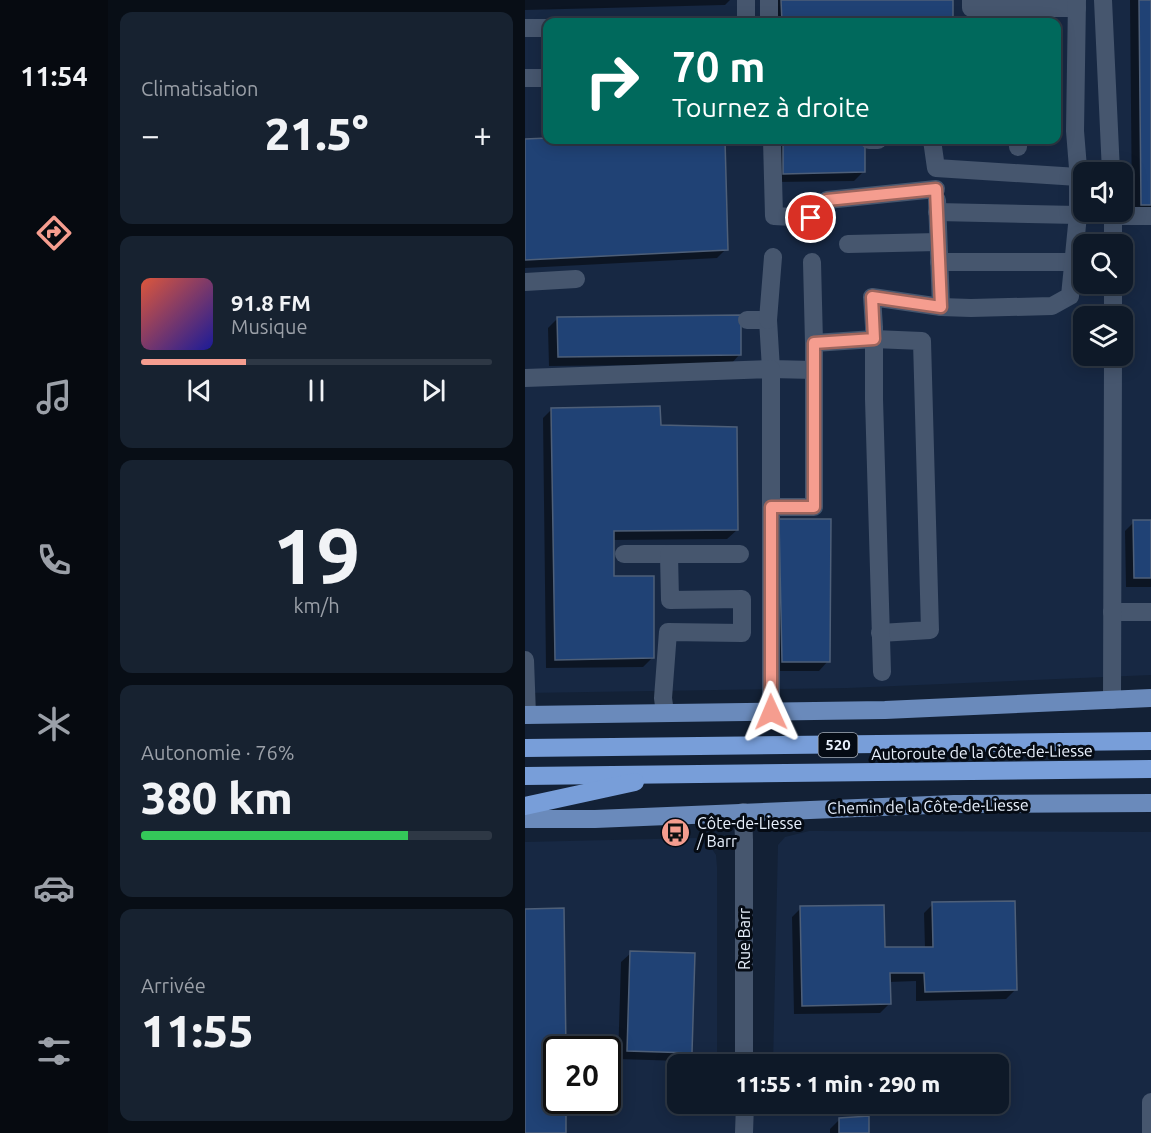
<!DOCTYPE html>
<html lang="fr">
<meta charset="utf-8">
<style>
:root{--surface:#0e1928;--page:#172230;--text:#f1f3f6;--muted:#9ba0a8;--line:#2e3845;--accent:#f59d8f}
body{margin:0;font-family:Ubuntu,sans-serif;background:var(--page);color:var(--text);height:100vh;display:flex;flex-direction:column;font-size:22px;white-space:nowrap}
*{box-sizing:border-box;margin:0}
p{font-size:20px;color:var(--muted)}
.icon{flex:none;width:33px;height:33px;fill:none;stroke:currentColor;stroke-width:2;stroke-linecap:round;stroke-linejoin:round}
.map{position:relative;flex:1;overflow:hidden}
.details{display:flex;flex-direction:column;gap:12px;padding:12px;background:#080e16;width:417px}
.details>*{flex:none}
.top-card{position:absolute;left:18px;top:18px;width:518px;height:126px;border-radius:12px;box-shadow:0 3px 15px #0003,0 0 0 2px var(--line);background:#00695c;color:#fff;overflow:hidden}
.buttons{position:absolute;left:548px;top:162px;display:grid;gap:12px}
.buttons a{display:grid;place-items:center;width:60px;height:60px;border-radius:12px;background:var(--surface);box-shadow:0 3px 15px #0003,0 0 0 2px var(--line);font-size:30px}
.speed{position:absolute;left:18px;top:1036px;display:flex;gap:12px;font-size:30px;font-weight:700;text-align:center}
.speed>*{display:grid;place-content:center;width:78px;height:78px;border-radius:50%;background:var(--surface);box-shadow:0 3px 15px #0003,0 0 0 2px var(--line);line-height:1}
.speed .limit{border:3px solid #111;border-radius:9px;background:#fff;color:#111}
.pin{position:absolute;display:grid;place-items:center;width:51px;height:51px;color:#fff;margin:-26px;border:3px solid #fff;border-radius:50%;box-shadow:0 2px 6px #0007}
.me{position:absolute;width:66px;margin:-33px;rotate:359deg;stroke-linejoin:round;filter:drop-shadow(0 0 4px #0008)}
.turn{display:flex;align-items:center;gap:21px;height:126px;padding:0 30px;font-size:27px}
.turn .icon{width:78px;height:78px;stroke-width:2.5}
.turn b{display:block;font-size:42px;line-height:51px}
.big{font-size:45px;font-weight:800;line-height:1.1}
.details .card{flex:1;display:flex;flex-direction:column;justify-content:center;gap:9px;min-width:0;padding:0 21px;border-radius:12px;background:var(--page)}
.details .dial{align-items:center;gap:0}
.dial b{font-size:78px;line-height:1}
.song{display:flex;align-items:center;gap:18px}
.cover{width:72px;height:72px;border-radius:9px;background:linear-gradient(135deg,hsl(10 70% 55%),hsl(240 70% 35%))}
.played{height:6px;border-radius:3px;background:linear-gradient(90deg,var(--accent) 30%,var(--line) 30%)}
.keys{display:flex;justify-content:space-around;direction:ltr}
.heat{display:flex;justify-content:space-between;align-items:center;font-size:33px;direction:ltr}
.charge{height:9px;border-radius:4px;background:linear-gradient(90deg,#34c759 76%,var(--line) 0)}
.trip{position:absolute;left:142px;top:1054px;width:342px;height:60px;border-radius:12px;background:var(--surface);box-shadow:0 3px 15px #0003,0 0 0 2px var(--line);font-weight:800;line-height:60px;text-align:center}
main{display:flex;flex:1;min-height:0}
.tab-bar{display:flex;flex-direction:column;width:108px;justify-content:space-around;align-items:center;background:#060a10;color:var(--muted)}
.tab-bar .icon{width:42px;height:42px}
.tab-bar .current{color:var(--accent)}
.tab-bar b{font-size:27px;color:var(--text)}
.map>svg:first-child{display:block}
.built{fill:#172843;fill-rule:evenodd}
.shadow{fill:#0007}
.building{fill:#204275;stroke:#4e5f78;stroke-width:1.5}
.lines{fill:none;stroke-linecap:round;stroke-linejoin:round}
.minor{stroke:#46566e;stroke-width:18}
.major{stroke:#6a8abb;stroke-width:18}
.highway{stroke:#789ed9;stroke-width:18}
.route-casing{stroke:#9f665d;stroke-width:15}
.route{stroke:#f59d8f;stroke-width:10}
.labels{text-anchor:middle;stroke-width:6;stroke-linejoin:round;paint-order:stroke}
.shield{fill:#050b14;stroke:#a5acb7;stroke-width:1.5}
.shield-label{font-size:15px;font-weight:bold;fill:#e9f1fd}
.street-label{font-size:16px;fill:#e9f1fd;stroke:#050b14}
.poi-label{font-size:16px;fill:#e9f1fd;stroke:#050b14;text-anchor:start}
</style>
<main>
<nav class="tab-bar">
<b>11:54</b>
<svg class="icon current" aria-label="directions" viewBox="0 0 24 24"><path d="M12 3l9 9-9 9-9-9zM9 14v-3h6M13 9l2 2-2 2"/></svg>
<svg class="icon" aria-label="music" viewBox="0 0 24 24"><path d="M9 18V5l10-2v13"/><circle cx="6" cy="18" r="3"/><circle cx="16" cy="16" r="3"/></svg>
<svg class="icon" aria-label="phone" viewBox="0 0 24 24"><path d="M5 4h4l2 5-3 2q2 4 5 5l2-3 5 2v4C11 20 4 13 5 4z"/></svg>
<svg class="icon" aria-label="climate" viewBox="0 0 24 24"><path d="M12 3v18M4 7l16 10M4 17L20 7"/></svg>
<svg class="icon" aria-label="car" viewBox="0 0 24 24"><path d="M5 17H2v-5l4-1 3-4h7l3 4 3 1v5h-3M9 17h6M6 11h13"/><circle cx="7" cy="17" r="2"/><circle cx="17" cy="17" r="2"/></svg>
<svg class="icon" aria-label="filters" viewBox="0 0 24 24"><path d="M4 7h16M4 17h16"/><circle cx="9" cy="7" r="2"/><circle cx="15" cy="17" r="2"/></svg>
</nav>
<section class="details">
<div class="card"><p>Climatisation</p>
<div class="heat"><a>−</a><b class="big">21.5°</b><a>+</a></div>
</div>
<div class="card">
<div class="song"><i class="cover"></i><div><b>91.8 FM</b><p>Musique</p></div></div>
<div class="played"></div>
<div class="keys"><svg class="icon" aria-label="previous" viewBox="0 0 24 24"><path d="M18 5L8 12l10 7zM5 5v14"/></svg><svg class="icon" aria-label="pause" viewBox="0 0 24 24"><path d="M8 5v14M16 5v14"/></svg><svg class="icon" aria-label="next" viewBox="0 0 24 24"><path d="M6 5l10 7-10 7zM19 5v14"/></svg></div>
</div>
<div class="card dial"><b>19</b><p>km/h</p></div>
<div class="card"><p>Autonomie · 76%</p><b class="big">380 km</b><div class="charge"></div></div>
<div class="card"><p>Arrivée</p><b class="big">11:55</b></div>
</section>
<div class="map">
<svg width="626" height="1133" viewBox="0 0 626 1133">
<rect width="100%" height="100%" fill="#132136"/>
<g class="built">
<path d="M0 0H626V675L323 688 0 693ZM22 22H531V140H22ZM558 172H597V212H558ZM558 244H597V284H558ZM558 316H597V356H558Z"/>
<path d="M284 831 626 832V1133H0V842L171 838 187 849 191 855 192 867V1065H153V1104H474V1065H248L253 845 260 837ZM32 1050H82V1101H32Z"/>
</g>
<g class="shadow">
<path d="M0 0H205L200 5 0 10Z"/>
<path d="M248 0H427L426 22H248Z"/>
<path d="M605 0H626V214H607Z"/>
<path d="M22 139 199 140 201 249 192 258 0 268V140Z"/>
<path d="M249 140H339V171L329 181 250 182Z"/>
<path d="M32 319 215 354 206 364 24 366 23 328Z"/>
<path d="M27 409 135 427 212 530 202 539 87 540V577L128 657 118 667 21 668 18 418Z"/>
<path d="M255 521 303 661 294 671H248Z"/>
<path d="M609 522H626V587H601L600 531Z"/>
<path d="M408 904 490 990 481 999 391 1001V981L364 982V1004L355 1013 269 1014 267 917 276 908 359 949 400 948 399 913Z"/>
<path d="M106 953 166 1052 156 1061 93 1059 96 962Z"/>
<path d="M315 1119 342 1133H305V1129Z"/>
</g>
<g class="building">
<path d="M256 0H428V22H257Z"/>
<path d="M614 0H626V205H616Z"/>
<path d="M22 138V140H200L203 250 0 260V139Z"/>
<path d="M258 140H340V172L258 174Z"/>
<path d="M216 315V355L33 357 32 317Z"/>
<path d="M135 406 136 425 212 427 213 530 89 531V576H129V658L30 660 26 408Z"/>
<path d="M254 519H306L305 662H257Z"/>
<path d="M608 520H626V578H609Z"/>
<path d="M490 901 492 990 400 992 399 973H365L366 1004 277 1006 275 906 359 905 360 947H408L407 902Z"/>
<path d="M39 908 41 1050H32V1101H41V1133H0V909Z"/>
<path d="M105 951 170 953 167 1053 102 1051Z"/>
<path d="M344 1116V1133H314V1118Z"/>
</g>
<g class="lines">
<g class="minor">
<path d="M244 0V22"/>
<path d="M446 0V8H552"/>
<path d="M578 0 586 172"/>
<path d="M221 22V0"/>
<path d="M0 28H22"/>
<path d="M0 78H22"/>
<path d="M247 140 249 216 286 218 302 200 411 189"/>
<path d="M344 140H353"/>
<path d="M407 140 411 168 553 177"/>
<path d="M493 147V140"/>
<path d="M412 200 416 307"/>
<path d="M412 212 553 215"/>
<path d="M588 212V244"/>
<path d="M588 216H626"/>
<path d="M323 244 413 242"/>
<path d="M287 262 289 343"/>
<path d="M414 262H549"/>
<path d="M0 282 51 279"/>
<path d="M588 316V284"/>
<path d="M222 320H243L246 369 289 370"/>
<path d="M243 320 248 257"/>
<path d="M0 378 246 369V712"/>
<path d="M246 507H289V343L349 339 397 341 405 630 355 633"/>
<path d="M99 554H144"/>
<path d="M587 612H626"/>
<path d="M0 660 2 715"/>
<path d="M357 672 349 399V327L347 297 416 307 446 308 527 306 545 296 553 215V168L550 131 552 0"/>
<path d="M587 700 588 356"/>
<path d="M140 713 138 698 143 632 217 633V599L145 600 144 554H215"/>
<path d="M218 812 219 840V1065"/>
<path d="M219 1133 220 1104"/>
<path d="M626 1133V1102"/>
</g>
<g class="major">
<path d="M0 715 360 710 626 698"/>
<path d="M0 819H70L429 804 626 803"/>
</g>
<g class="highway">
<path d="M0 748 626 741"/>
<path d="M0 776 626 769"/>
<path d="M0 806 110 782"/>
</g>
</g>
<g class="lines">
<defs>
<path id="route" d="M246 712V507H289V343L349 339 347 297 416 307 411 189 302 200 286 218"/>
</defs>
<use href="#route" class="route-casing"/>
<use href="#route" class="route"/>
</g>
<defs>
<symbol id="bus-disc" viewBox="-11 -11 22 22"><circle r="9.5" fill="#f59d8f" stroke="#050b14"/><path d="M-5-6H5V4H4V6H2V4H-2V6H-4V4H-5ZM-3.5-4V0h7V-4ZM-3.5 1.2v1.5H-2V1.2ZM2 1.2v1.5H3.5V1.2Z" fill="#111"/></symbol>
</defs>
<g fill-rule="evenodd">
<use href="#bus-disc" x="134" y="816" width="33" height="33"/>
</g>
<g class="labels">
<rect class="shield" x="293.5" y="733" width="39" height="24" rx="4.5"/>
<g class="shield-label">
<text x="313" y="750">520</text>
</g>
<g class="street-label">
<text transform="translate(457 752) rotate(-1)" y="6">Autoroute de la Côte-de-Liesse</text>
<text transform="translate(403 806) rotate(-1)" y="6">Chemin de la Côte-de-Liesse</text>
<text transform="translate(219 939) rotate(-90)" y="6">Rue Barr</text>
</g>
<g class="poi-label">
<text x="172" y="829">Côte-de-Liesse<tspan x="172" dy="18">/ Barr</tspan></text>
</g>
</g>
</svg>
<div class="buttons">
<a><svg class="icon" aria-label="sound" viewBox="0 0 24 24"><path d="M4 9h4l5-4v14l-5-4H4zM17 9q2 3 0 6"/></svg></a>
<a><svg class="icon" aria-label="search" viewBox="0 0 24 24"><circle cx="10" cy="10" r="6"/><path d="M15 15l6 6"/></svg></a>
<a><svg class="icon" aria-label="layers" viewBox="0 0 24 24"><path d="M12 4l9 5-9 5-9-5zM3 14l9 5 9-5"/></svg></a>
</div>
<div class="speed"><div class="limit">20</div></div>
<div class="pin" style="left:286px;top:218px;background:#d93025"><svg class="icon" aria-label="arrive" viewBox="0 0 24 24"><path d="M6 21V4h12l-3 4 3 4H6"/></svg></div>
<svg class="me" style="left:246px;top:712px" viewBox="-20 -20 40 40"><path d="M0-17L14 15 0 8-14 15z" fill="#f59d8f" stroke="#fff" stroke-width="4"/></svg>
<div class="trip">11:55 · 1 min · 290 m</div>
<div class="top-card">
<div class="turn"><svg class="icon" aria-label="right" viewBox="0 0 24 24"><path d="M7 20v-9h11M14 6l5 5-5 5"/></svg><div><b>70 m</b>Tournez à droite</div></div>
</div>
</div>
</main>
